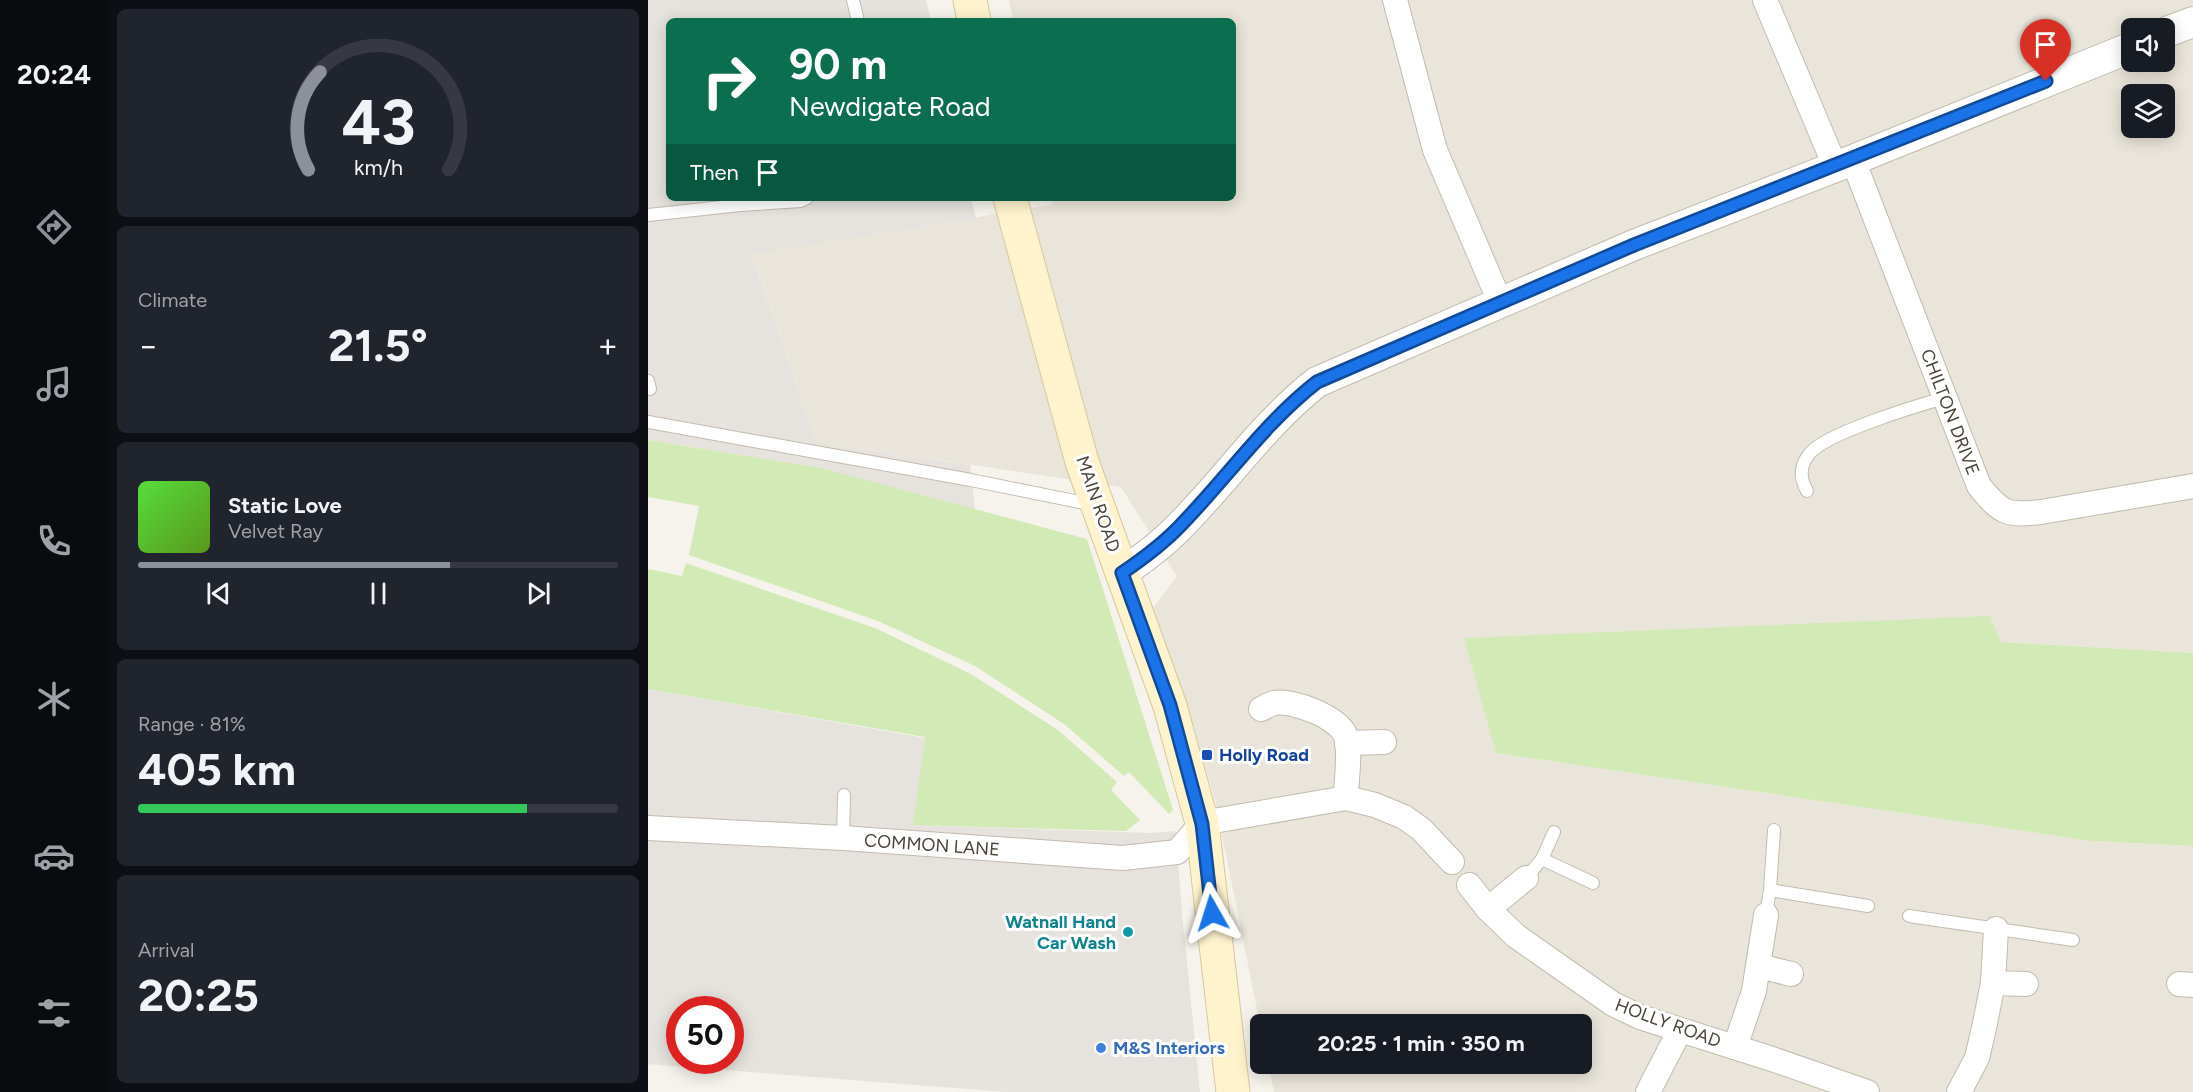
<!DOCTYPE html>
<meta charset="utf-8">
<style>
:root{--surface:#171b24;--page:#20242c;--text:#f1f3f6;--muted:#9ea1a6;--line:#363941;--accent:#8c9099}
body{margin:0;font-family:Figtree,sans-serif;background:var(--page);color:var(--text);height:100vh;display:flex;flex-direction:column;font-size:22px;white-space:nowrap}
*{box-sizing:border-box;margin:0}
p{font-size:20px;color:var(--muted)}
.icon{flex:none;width:33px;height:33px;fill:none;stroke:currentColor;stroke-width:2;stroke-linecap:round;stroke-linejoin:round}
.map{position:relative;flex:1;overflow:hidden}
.panel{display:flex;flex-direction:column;gap:9px;padding:9px;background:#0d0f14;width:540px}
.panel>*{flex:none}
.banner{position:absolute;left:18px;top:18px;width:570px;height:183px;border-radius:9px;box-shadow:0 3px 15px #0003;background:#0b6e4f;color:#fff;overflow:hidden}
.buttons{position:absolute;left:1473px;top:18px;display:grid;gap:12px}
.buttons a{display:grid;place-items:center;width:54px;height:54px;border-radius:9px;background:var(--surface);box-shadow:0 3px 15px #0003;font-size:30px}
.speed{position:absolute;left:18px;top:996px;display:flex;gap:12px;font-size:30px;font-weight:700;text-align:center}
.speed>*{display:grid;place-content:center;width:78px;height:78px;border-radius:50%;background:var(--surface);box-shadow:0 3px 15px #0003;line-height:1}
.speed .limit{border:9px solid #d22;background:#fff;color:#111}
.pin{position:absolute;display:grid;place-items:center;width:51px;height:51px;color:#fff;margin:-62px -26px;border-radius:50% 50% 50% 0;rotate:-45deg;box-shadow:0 0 6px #0007}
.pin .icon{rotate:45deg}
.me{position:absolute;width:66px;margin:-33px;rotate:354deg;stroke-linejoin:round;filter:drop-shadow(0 0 4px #0008)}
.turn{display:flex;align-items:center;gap:21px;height:126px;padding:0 24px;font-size:27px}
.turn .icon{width:78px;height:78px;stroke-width:2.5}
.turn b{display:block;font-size:42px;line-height:51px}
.then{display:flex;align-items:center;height:57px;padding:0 24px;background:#0003;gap:12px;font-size:22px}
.big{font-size:45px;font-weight:700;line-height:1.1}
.panel .tile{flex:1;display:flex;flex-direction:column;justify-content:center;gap:9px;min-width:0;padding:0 21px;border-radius:9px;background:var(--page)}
.panel .dial{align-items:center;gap:0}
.dial svg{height:156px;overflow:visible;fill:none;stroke:var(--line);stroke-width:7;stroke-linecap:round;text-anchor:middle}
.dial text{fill:var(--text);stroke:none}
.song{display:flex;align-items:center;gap:18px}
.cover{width:72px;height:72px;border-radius:9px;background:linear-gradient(135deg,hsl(110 70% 55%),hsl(90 70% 35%))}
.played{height:6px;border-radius:3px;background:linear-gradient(90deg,var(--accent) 65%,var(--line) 65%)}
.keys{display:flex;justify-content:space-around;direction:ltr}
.heat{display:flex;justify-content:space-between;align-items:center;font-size:33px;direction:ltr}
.charge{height:9px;border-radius:4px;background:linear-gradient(90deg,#34c759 81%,var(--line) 0)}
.trip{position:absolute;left:602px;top:1014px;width:342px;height:60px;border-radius:9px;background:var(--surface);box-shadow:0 3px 15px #0003;font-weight:700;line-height:60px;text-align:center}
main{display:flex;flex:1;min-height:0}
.menu{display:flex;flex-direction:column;width:108px;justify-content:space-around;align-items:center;background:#090b0e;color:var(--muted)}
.menu .icon{width:42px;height:42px}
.menu .selected{color:var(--accent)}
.menu b{font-size:27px;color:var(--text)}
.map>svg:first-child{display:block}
.residential{fill:#eae5da;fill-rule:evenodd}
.industrial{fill:#e6e2dd;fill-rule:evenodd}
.green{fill:#d2eab5}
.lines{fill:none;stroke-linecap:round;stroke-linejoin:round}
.service-casing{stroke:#c2bbae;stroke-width:14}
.minor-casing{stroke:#c2bbae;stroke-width:26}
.tertiary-casing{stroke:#c2bbae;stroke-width:32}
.secondary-casing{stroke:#d6c79b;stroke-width:35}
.service{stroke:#fff;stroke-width:12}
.minor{stroke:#fff;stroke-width:24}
.tertiary{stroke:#fff;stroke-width:30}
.secondary{stroke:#fff3cd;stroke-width:33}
.route-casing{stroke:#114b97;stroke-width:15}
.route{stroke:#1a73e8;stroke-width:10}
.transit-dot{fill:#1a4fb4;stroke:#fff;stroke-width:2}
.culture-dot{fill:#0f9aa8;stroke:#fff;stroke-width:2}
.shop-dot{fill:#3f7fe0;stroke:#fff;stroke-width:2}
.labels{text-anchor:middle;stroke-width:6;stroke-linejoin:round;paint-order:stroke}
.street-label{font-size:18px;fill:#4b4439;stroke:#fff}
.transit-label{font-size:18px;font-weight:bold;fill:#164399;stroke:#fff;text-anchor:start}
.culture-label{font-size:18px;font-weight:bold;fill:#0d838f;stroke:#fff;text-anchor:end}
.shop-label{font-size:18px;font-weight:bold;fill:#366cbe;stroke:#fff;text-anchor:start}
</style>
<main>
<nav class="menu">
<b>20:24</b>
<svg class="icon selected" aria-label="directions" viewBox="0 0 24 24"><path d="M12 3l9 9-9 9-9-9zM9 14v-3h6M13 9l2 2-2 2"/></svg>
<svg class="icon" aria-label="music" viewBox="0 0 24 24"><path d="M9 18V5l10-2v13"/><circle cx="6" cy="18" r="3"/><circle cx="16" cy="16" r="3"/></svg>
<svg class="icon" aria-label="phone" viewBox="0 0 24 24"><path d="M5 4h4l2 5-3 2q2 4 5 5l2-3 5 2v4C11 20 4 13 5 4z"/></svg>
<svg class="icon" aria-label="climate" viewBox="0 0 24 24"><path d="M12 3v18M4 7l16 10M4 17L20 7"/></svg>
<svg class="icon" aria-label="car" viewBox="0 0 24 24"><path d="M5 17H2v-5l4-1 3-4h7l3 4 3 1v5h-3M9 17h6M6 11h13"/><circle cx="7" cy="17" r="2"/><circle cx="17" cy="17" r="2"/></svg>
<svg class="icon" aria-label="filters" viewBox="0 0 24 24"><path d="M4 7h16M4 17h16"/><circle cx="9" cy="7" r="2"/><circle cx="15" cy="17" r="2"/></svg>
</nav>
<section class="panel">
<div class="tile dial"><svg viewBox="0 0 100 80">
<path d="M14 69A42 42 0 1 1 86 69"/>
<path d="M14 69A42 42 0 0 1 20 19" stroke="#8c9099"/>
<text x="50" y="56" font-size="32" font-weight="700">43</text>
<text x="50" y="72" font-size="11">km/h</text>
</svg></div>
<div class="tile"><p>Climate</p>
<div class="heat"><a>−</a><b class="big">21.5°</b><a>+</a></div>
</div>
<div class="tile">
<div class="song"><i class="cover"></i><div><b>Static Love</b><p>Velvet Ray</p></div></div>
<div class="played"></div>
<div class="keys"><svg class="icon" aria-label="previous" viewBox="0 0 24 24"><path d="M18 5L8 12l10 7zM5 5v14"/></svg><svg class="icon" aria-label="pause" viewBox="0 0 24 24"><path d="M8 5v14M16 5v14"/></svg><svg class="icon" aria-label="next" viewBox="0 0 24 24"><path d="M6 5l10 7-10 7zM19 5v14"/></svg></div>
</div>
<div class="tile"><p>Range · 81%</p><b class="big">405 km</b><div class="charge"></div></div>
<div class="tile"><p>Arrival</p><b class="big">20:25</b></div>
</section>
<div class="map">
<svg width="1545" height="1092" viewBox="0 0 1545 1092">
<rect width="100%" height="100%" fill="#f6f3ec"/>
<path class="residential" d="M361 0H1545V653L1353 642 848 753 1443 841 1545 846V1092H626L620 1064H933V1024H612L566 795 505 608 529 576 473 487 168 442 104 253 404 205 403 198H585V21H365ZM1484 28H1516V62H1484ZM1484 94H1516V128H1484Z"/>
<g class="industrial">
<path d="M0 0H278L283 21H21V198H323L328 218 104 254 168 442 322 465 327 510 173 468 0 440Z"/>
<path d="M0 689 277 738 266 825 503 833 528 831 534 913 552 1092H358L0 1064ZM32 1010H82V1060H32Z"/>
</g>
<g class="green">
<path d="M0 440 173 468 439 539 525 810 521 814 481 772 476 776 416 724 327 666 230 621 41 555 51 506 0 497Z"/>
<path d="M38 563 227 628 323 674 410 730 469 782 463 790 492 820 478 831 265 825 277 737 0 689V569L34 576Z"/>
<path d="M1342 616 1353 642 1545 653V846L1443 841 848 753 816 638Z"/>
</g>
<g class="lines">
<defs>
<g id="service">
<path d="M205 0 210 21"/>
<path d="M0 215 92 205 153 201 159 198"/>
<path d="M0 381 2 389"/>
<path d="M0 422 323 480 446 505"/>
<path d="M1159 491C1151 477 1152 465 1162 453 1179 433 1268 406 1296 398"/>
<path d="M195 838 196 795"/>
<path d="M894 859 945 883"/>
<path d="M878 878 894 859 906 832"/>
<path d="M1122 890 1220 906"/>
<path d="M1118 915 1122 890 1126 830"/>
<path d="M1261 916 1425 940"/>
</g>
<g id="minor">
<path d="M747 0 787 150 852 302"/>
<path d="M1117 0 1187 166"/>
<path d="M1205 160 1331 486C1353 513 1358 516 1393 512L1545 486"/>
<path d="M613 709C617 707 622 704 626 703 644 699 693 718 698 737 703 755 698 779 698 798"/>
<path d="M699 743 736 742"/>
<path d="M0 828 195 838 475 858 529 852 554 823 698 798 727 805 756 817 773 829 804 862"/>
<path d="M821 885 840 909 868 936 965 1004 992 1017 1124 1059 1219 1092"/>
<path d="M840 909 878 878"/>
<path d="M1111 966 1143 974"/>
<path d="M1345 983 1378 984"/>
<path d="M1531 984 1545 985"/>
<path d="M1087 1047 1106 991 1118 915"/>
<path d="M1000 1092 1032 1030"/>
<path d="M1311 1092 1329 1058 1336 1028 1345 983 1348 929"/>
</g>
<g id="tertiary">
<path d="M1516 33 1545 22"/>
<path d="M474 573C493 560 512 546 528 530 577 482 615 424 669 382L986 245 1205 160 1484 47"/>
</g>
<g id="secondary">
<path d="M322 0 326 21"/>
<path d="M362 198 434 462 522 706 554 823 585 1092"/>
</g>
</defs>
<use href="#service" class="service-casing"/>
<use href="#minor" class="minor-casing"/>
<use href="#tertiary" class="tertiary-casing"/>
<use href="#secondary" class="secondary-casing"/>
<use href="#service" class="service"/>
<use href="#minor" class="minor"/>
<use href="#tertiary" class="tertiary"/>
<use href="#secondary" class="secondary"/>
</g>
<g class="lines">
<defs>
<path id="route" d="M564 913 554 824 522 705 474 573C493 560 512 546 528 530 576 482 615 424 669 382L986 245 1398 81"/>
</defs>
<use href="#route" class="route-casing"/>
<use href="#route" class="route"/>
</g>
<rect class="transit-dot" x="553" y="749" width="12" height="12" rx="3"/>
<circle class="culture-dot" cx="480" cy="932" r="6"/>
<circle class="shop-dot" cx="453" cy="1048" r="6"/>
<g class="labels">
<g class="street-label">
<text transform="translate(1302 412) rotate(69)" y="6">CHILTON DRIVE</text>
<text transform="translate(450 504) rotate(71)" y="6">MAIN ROAD</text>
<text transform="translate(284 845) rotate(4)" y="6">COMMON LANE</text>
<text transform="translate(1020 1023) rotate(20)" y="6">HOLLY ROAD</text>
</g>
<g class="transit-label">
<text x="571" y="761">Holly Road</text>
</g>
<g class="culture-label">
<text x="468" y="928">Watnall Hand<tspan x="468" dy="21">Car Wash</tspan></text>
</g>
<g class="shop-label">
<text x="465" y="1054">M&amp;S Interiors</text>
</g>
</g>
</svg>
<div class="buttons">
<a><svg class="icon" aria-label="sound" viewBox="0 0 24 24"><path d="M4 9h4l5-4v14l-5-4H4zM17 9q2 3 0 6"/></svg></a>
<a><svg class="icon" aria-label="layers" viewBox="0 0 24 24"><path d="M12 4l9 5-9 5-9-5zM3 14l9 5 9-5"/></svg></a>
</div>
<div class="speed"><div class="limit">50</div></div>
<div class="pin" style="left:1398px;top:81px;background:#d93025"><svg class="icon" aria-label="arrive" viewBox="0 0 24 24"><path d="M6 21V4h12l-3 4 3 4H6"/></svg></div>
<svg class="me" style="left:564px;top:913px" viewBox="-20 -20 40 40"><path d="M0-17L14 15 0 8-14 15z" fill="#1a73e8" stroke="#fff" stroke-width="4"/></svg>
<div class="trip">20:25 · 1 min · 350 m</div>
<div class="banner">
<div class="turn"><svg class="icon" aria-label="right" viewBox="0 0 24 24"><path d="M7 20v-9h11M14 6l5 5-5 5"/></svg><div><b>90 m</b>Newdigate Road</div></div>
<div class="then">Then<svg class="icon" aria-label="arrive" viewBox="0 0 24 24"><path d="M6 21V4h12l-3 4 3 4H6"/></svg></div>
</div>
</div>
</main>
